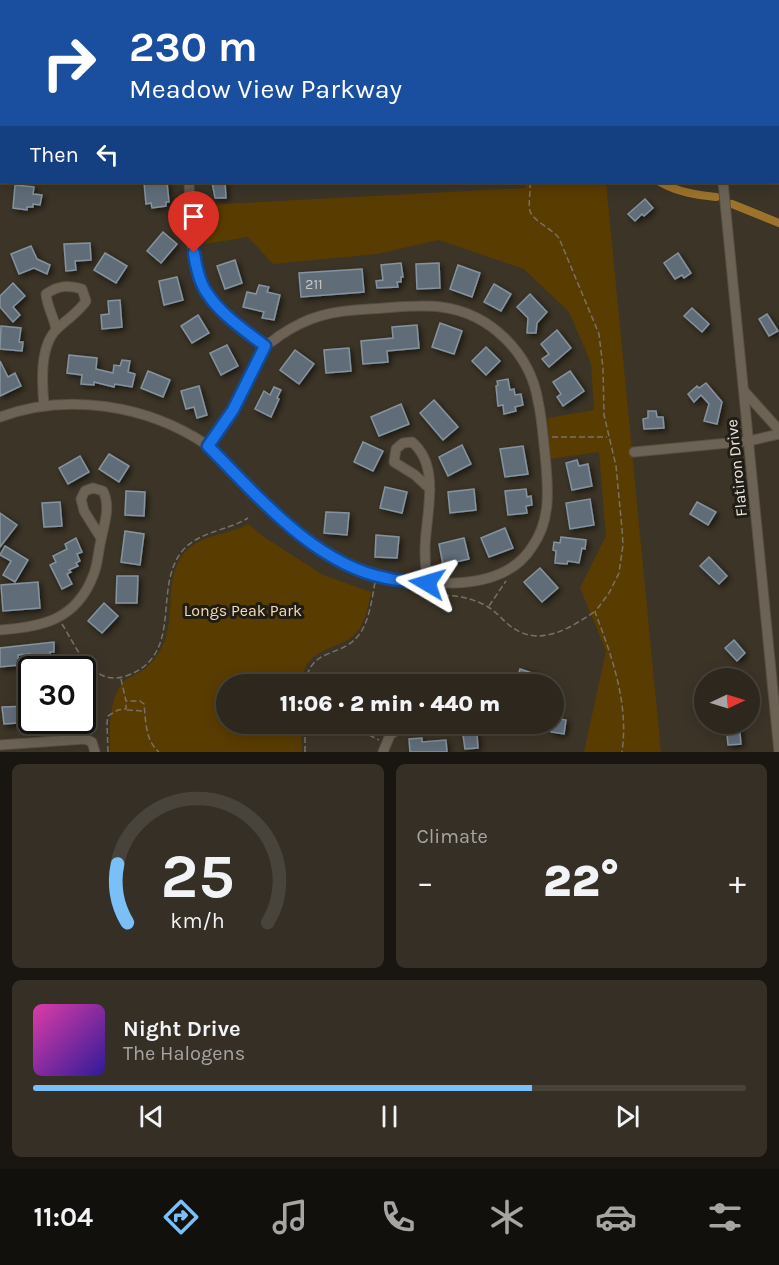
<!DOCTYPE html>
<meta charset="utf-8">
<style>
:root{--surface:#2d271d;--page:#352f26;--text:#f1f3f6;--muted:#a7a5a4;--line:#48443b;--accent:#7abff8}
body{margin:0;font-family:Karla,sans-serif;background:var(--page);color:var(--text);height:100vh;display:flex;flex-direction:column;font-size:22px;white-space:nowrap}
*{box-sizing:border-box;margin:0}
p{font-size:20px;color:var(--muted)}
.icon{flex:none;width:33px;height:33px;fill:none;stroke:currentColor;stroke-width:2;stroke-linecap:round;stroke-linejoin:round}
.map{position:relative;height:752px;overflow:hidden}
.sheet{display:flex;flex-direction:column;gap:12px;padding:12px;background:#191510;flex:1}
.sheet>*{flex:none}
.guide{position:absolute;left:0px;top:0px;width:780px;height:183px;box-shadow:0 3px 15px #0003,0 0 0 2px var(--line);background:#1a4fa0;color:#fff;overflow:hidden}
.needle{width:39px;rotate:86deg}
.tools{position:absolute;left:694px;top:668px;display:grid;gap:12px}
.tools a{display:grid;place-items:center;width:66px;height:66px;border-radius:50%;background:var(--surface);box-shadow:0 3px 15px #0003,0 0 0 2px var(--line);font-size:30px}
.speed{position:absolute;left:18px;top:656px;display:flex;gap:12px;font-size:30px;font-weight:700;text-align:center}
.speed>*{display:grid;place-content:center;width:78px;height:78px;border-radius:50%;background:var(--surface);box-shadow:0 3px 15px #0003,0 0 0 2px var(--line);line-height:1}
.speed .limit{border:3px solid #111;border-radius:9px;background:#fff;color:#111}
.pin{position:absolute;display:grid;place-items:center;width:51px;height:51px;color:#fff;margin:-62px -26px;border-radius:50% 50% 50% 0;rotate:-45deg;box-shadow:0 0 6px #0007}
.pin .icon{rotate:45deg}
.me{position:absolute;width:66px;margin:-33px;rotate:277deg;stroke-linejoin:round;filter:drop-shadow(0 0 4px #0008)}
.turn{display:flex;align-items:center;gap:21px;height:126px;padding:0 30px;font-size:27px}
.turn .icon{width:78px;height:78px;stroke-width:2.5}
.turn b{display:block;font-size:42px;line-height:51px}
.then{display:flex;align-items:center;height:57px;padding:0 30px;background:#0003;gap:12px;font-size:22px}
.big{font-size:45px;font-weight:800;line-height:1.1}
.sheet .card{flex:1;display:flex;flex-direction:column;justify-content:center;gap:9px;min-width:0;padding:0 21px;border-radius:9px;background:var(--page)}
.sheet .dial{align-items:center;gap:0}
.dial svg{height:156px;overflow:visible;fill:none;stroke:var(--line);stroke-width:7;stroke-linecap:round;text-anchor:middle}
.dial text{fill:var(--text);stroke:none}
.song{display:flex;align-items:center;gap:18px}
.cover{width:72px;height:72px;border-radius:9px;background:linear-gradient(135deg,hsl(320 70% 55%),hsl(250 70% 35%))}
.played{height:6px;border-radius:3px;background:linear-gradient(90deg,var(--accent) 70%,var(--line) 70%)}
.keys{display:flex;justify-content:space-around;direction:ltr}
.heat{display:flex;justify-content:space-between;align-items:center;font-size:33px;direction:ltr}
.sheet .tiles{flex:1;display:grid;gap:12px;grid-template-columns:1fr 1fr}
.card:last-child{grid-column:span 2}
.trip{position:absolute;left:216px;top:674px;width:348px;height:60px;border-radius:30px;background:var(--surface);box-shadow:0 3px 15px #0003,0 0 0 2px var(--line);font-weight:800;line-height:60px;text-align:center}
.tab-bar{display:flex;height:96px;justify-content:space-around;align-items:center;background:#12100c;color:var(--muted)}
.tab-bar .icon{width:42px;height:42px}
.tab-bar .active{color:var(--accent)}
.tab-bar b{font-size:27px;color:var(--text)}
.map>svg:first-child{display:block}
.green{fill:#593c00}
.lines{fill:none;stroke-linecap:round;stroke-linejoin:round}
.canal{stroke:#9d732b;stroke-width:8}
.building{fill:#606d79;stroke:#85939f;stroke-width:1.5;filter:url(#shadow)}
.street-casing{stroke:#585045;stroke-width:11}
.path{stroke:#797166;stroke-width:1.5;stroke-dasharray:6 3;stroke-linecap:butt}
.street{stroke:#6c6355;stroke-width:9}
.route-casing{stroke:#114b97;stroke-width:15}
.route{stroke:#1a73e8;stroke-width:10}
.labels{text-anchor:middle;stroke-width:6;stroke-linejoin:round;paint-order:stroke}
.number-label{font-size:14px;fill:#cac8c6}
.street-label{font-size:16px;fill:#ede7df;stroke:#201c16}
.park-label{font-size:16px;fill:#f8dcb2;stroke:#201c16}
</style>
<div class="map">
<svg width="779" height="752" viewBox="0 0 779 752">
<defs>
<filter id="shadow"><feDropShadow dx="2.5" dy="2.5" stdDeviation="3" flood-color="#0009"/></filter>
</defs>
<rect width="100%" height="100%" fill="#3c3427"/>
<g class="green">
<path d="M525 182H606L661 752H584L606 651 580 588 606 536 599 452 550 459 548 418 594 410 591 363 569 312 524 269 439 240 377 254 273 264 248 237 205 244 203 205 525 188Z"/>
<path d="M248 524 264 537 323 575 371 592C368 606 366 621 357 632 340 652 303 645 302 684H226V723H305L301 739 302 752H110C110 730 108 699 124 681 128 677 135 676 140 672 152 665 160 653 165 640 174 615 166 583 180 559 196 533 225 537 248 524Z"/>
</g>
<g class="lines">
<g class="canal">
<path d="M19 0 20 2"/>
<path d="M496 0V2"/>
<path d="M359 2 360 0"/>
<path d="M660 182C677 192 697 195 716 197"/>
<path d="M732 204 779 223"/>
</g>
</g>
<g class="building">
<path d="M144 182H167L169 202H166V206L152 208 151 203 146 204Z"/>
<path d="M212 182H225L226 198H215Z"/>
<path d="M15 185 34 187 33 194 42 195 40 205 33 204V207H27V210L13 208Z"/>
<path d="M645 199 653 208 644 216 642 214 635 221 628 214Z"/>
<path d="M163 232 177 244 161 263 147 251Z"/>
<path d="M90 243 91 260 75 261 76 270 66 271 64 244Z"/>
<path d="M31 246 37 259 50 265 47 274 34 268 19 274 11 254Z"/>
<path d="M105 253 127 266 116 283 94 270Z"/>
<path d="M678 253 691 273 684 278 682 275 675 279 664 263Z"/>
<path d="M235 260 242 283 225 289 217 266Z"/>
<path d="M401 263 403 277H401V282H397L398 287 377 288 376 281 383 280 381 265Z"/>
<path d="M439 263 440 288 417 289 416 264Z"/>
<path d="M458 265 480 273 472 297 450 289Z"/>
<path d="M362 269 364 292 301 297 299 273Z"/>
<path d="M177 277 183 300 164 305 159 281Z"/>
<path d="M13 283 25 296 13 307 20 315 13 322 0 307V296Z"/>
<path d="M494 284 511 294 501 311 484 302Z"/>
<path d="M259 285 269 287 267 292 280 295 274 320 262 318 264 312 243 307 247 292 256 294Z"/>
<path d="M530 294 547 312 537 323 536 333H527L528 318 517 307Z"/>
<path d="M120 300 122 327 102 329 101 315 109 314 108 301Z"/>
<path d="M692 308 709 324 702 332 684 316Z"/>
<path d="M767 314 778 331 769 336 759 319Z"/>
<path d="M198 315 209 333 192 343 181 326Z"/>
<path d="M440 323 462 331 454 354 432 347Z"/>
<path d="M417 325 419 348 387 351 388 362 363 364 361 341 393 338 392 327Z"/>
<path d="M1 326 21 328 19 342H23L22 351 0 349Z"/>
<path d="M557 330 571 348 549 367 542 359 549 354 541 344Z"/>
<path d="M227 345 238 366 221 375 210 353Z"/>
<path d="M486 347 500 361 486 375 472 361Z"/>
<path d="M349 348 351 371 326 373 324 350Z"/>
<path d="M295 350 314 364 299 384 280 370Z"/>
<path d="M69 355 97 358 96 369 113 373 114 365 120 366 122 360 130 361 128 372 135 374 132 387 115 384 114 387 94 382V385L81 384 82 375 67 373Z"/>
<path d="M0 361 8 377 15 373 21 386 0 396Z"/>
<path d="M148 371 170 380 163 397 141 388Z"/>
<path d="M570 371 584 391 563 406 557 397 561 394 553 382Z"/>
<path d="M508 379 510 390 514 389 515 395 521 394 523 405 515 407 516 411 504 414 503 405 498 406 496 386 498 385 497 381Z"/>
<path d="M706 383 722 402 717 424 704 421 709 404 701 395 694 402 688 394 697 386 699 388Z"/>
<path d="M199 386 207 415 197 418 194 407 186 409 181 391Z"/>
<path d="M274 387 281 390 277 398 279 399 271 417 255 409 264 391 270 395Z"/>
<path d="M434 400 458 427 443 440 420 413Z"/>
<path d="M401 404 409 424 379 436 371 417Z"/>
<path d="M648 411H656L657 417H663L664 428 644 429 643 419 648 418Z"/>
<path d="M363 442 383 451 373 471 354 462Z"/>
<path d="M462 445 471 464 448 476 439 457Z"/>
<path d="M523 446 528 474 505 477 500 449Z"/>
<path d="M109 454 129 466 119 482 99 469Z"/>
<path d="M80 456 89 472 68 484 59 468Z"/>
<path d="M577 460 579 466 588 464 592 486 572 490 566 463Z"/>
<path d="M385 487 407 492 402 513 380 508Z"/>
<path d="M474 489 476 510 450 513 448 492Z"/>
<path d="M526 489 527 497 531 496 532 505 526 506 527 513 508 515 505 491Z"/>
<path d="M126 491 145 492 144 516 125 515Z"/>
<path d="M590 499 594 525 570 529 566 503Z"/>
<path d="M60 502 62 526 44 527 42 503Z"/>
<path d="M697 502 716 512 708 525 690 514Z"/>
<path d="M326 512 349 513 347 535 324 533Z"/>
<path d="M0 513 17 525 0 547Z"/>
<path d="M505 528 513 548 489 557 481 538Z"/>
<path d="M125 531 144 534 140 565 121 562Z"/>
<path d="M376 535 399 537 397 558 375 557Z"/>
<path d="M561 537 586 540 585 549 582 548 579 563 568 561 567 564 555 563 556 551 553 550 554 542 560 543Z"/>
<path d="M76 538 82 552 77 554 80 561 76 563 78 566 69 570 71 572 67 574 72 584 62 589 50 565 56 562 53 556 67 549 65 544Z"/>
<path d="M464 538 469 559 443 565 439 544Z"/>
<path d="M5 546 28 560 15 582 3 575 11 561 0 555Z"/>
<path d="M709 557 727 576 719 584 700 566Z"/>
<path d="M540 568 558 588 542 602 524 582Z"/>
<path d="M117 576H138L137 603H116Z"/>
<path d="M38 582 40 608 3 611 1 585Z"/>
<path d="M104 603 118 616 102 633 88 621Z"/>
<path d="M734 640 745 653 737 661 725 648Z"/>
<path d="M54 642V652H50L51 664 31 665 30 654 18 655 19 665 0 667V648Z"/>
<path d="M520 669 538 675 535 684H516Z"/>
<path d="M32 706V722L4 724 2 707Z"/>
<path d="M554 718 566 720 564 734 551 732Z"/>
<path d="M726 723H739L741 744 728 745Z"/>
<path d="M477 734 478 748 465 749 463 735Z"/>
<path d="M422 738V742L446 740 447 752H410L409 739Z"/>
</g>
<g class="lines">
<defs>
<g id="street">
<path d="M703 0V2"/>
<path d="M0 45 2 46"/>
<path d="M778 65 779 66"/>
<path d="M189 182C191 217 188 258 205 290 217 314 245 330 265 347"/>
<path d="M723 182 779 752"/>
<path d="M744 391 779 430"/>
<path d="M44 406C42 383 39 345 58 328 68 318 78 313 86 301L82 289C68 285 59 285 46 294 47 307 54 317 56 329"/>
<path d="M0 417C67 392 148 405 207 445 224 458 242 480 258 496 320 557 364 584 454 583 484 582 515 574 532 547 552 519 548 487 545 454 543 437 542 418 538 401 530 353 490 313 441 307 418 304 393 308 369 309 333 311 310 315 279 336 275 340 268 343 265 347 255 360 243 391 235 406 227 420 217 433 208 446"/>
<path d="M634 452 749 441 779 434"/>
<path d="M427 583C426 572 425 561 425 550 425 517 442 467 412 442L403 443 396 449 394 462 415 475 430 489"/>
<path d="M0 630C42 627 76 620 93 576 98 565 98 552 101 540 104 524 111 507 103 491L93 488 85 491 81 499 84 511 101 538"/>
<path d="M510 723 516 728"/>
<path d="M0 745 85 739 92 742 95 752"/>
<path d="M383 752 390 735 406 723"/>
</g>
</defs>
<use href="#street" class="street-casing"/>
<g class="path">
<path d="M50 0 52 2"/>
<path d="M296 0 301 2"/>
<path d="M482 0 483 2"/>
<path d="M227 2 230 0"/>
<path d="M338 2 340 0"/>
<path d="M530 182C531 191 528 202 530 211 533 221 551 228 559 238L599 334 603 368 604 415 616 466 622 529 623 545 619 573 609 593 595 612C612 656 629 704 622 752"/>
<path d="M552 437H607"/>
<path d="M430 590V595C450 595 470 596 488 607 498 613 504 622 513 628 541 647 570 628 594 612"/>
<path d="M489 606 506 581"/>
<path d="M62 624C76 646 92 688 126 676 186 655 151 588 183 550 200 531 227 531 248 518"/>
<path d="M121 679 126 701H140L144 704C146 722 145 740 159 752"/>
<path d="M305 684C311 646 339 659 358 636 369 623 372 599 375 582"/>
<path d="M127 710 143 711"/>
<path d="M345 723 379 740"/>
<path d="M108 752 107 723 108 716 118 710 126 709V702"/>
<path d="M305 752V732L309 723"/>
</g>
<use href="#street" class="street"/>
</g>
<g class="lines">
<defs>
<path id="route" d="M194 253C196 266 199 282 207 293 221 315 245 330 265 346L233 410 208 446C257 495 314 564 386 578 399 581 413 582 427 583"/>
</defs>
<use href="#route" class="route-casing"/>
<use href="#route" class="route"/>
</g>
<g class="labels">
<g class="number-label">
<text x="314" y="289">211</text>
</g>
<g class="street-label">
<text transform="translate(736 468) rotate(-96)" y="6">Flatiron Drive</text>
</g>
<g class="park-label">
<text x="243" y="616">Longs Peak Park</text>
</g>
</g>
</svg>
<div class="tools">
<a><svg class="needle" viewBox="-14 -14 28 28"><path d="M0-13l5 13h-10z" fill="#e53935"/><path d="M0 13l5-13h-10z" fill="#a7a5a4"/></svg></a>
</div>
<div class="speed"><div class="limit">30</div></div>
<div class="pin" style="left:194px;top:253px;background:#d93025"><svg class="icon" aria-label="arrive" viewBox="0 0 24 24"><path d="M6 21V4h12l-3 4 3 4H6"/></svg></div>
<svg class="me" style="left:427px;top:583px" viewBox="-20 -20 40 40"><path d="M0-17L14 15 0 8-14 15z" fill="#1a73e8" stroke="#fff" stroke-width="4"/></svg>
<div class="trip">11:06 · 2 min · 440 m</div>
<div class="guide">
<div class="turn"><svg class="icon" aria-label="right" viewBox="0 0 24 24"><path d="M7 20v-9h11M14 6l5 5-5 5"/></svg><div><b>230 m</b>Meadow View Parkway</div></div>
<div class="then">Then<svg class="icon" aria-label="left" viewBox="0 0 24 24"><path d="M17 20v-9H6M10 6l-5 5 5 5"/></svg></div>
</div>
</div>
<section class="sheet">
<div class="tiles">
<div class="card dial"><svg viewBox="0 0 100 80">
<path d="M14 69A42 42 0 1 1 86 69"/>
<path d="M14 69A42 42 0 0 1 9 39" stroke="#7abff8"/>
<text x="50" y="56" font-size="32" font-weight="700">25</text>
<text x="50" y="72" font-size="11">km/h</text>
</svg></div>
<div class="card"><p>Climate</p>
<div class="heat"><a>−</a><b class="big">22°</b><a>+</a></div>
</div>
<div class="card">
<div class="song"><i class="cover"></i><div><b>Night Drive</b><p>The Halogens</p></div></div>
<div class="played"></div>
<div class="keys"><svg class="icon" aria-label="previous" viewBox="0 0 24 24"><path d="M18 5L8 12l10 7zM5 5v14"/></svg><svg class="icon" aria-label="pause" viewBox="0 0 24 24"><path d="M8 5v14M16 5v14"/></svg><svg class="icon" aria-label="next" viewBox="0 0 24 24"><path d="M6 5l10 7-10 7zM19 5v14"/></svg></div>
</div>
</div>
</section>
<nav class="tab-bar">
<b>11:04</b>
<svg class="icon active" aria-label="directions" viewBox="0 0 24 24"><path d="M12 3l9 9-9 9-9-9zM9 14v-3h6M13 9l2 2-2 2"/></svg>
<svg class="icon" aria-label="music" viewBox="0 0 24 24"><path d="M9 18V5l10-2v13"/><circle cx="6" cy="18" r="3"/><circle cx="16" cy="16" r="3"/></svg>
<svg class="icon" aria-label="phone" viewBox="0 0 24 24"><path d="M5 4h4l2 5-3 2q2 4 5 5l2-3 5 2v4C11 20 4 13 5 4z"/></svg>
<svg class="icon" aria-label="climate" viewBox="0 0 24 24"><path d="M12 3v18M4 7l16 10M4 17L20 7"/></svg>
<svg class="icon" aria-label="car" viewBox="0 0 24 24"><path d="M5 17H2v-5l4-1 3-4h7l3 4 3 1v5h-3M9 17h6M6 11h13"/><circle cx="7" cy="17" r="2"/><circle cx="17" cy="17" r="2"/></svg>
<svg class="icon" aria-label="filters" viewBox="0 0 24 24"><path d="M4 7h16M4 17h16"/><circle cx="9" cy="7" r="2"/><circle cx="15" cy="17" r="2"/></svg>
</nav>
